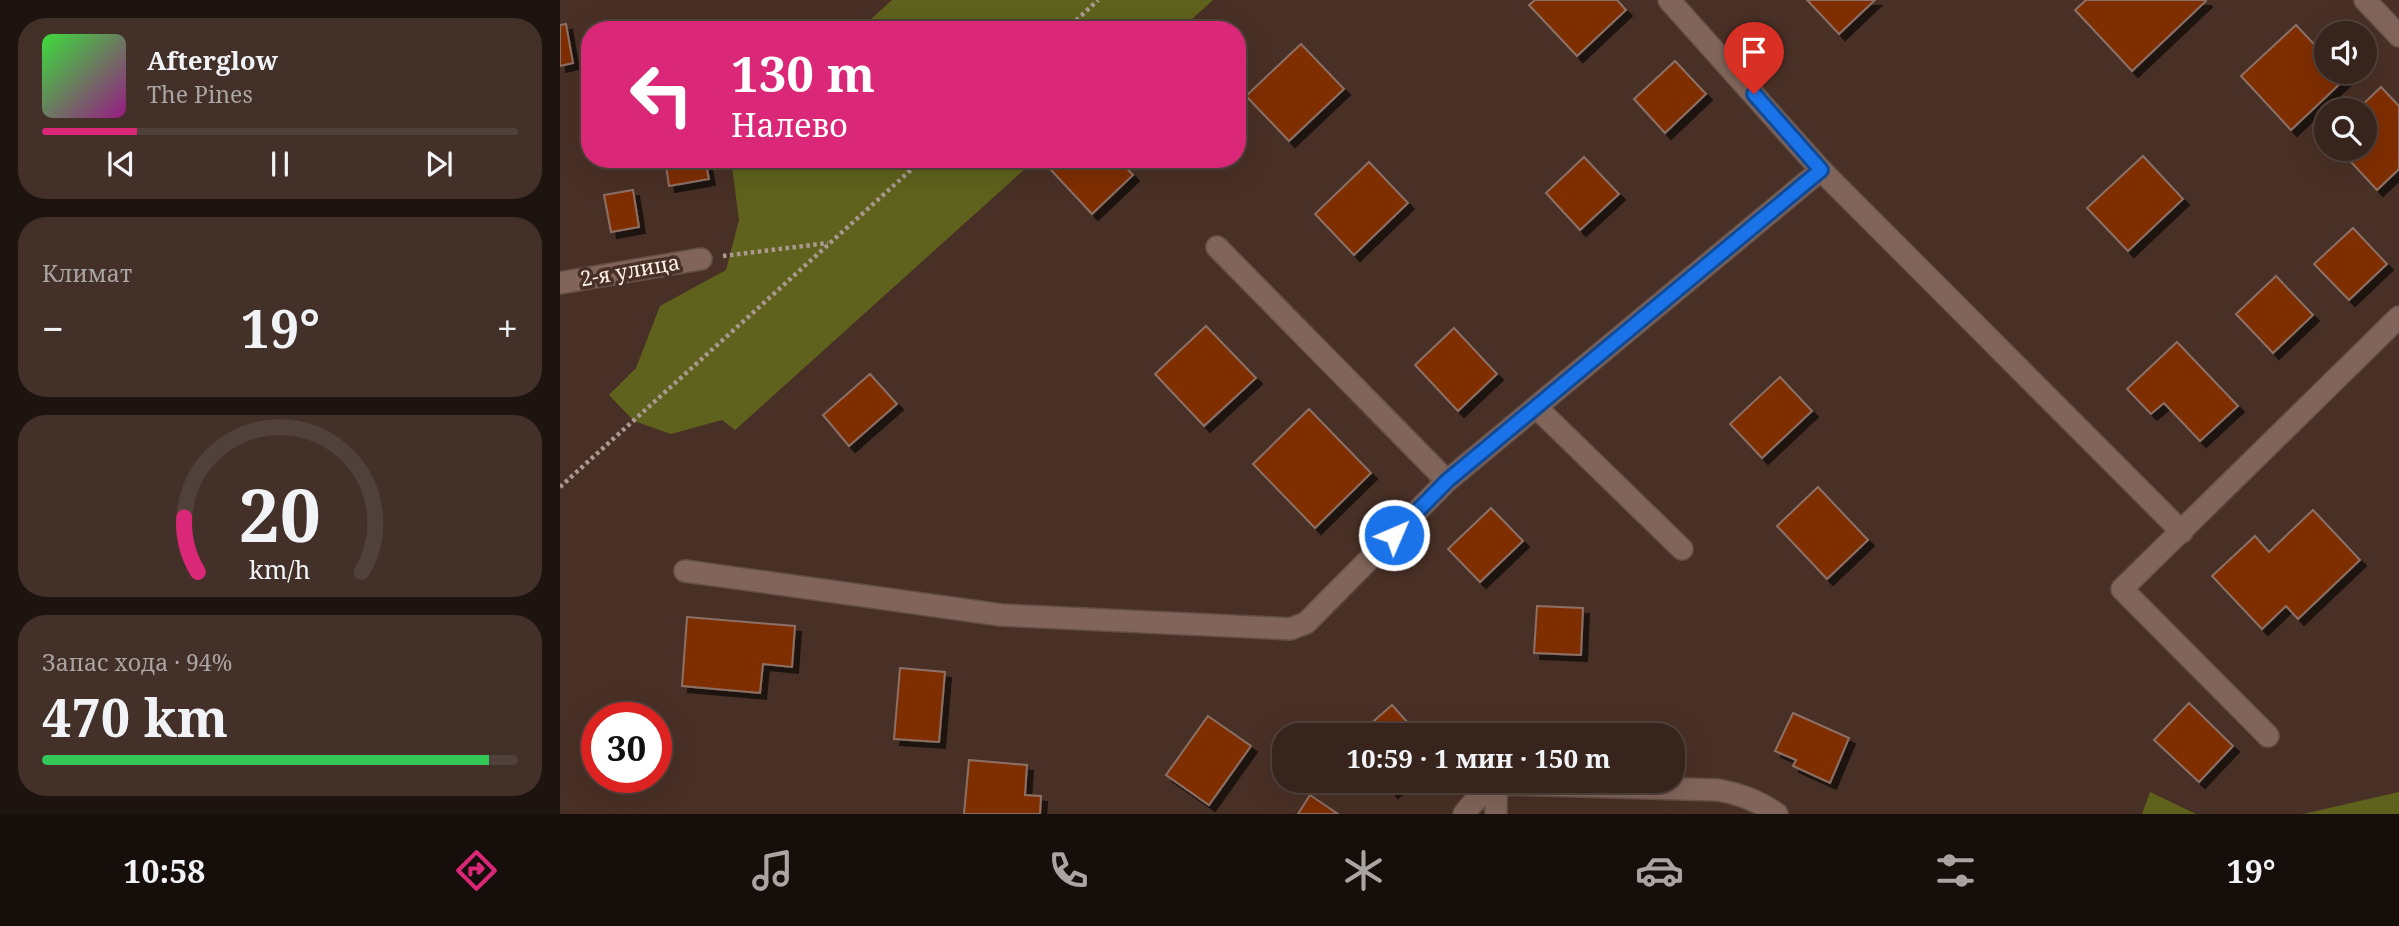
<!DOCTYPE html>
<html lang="ru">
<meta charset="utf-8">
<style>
:root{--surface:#37241c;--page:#423029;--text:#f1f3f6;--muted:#aaa4a3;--line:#51413b;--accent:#db2777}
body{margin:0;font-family:"Noto Serif",serif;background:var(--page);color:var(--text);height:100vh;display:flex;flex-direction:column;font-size:26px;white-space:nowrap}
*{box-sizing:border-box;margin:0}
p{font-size:23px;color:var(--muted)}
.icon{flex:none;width:38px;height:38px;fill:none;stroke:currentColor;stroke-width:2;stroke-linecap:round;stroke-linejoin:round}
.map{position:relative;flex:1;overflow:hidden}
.sheet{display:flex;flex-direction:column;gap:18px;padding:18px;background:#1e140f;width:560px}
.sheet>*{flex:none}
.guide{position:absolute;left:21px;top:21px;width:665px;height:147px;border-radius:28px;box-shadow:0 7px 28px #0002,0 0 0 2px var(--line);background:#db2777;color:#fff;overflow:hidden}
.controls{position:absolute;left:1754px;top:21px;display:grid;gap:14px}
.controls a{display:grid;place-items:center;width:63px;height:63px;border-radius:50%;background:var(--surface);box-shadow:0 7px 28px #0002,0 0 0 2px var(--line);font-size:35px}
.speed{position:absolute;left:21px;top:702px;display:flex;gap:14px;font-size:35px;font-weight:700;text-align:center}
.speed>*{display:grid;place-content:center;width:91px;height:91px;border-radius:50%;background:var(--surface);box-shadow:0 7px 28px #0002,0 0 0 2px var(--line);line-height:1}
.speed .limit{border:10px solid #d22;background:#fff;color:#111}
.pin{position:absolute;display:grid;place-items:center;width:60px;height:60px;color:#fff;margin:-72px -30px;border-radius:50% 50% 50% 0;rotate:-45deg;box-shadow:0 0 7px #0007}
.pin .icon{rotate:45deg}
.me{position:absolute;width:77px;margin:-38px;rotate:45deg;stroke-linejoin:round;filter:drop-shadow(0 0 5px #0008)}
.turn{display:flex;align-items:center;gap:24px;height:147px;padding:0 35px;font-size:32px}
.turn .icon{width:91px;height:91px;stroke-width:2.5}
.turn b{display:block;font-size:49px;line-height:60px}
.big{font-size:52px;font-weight:700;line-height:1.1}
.sheet .widget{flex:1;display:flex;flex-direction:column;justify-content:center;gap:10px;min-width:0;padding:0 24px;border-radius:28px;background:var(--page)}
.sheet .dial{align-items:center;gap:0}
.dial svg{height:182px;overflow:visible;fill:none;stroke:var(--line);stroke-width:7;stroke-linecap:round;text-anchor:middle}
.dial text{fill:var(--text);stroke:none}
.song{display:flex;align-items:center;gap:21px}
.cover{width:84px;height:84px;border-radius:10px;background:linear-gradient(135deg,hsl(120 70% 55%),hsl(310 70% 35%))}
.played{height:7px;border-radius:4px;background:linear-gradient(90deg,var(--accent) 20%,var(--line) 20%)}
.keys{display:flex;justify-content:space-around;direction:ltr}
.heat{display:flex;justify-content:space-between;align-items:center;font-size:38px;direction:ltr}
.charge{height:10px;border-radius:5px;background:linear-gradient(90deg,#34c759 94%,var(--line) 0)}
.trip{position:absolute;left:712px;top:723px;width:413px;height:70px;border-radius:28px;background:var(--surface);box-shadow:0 7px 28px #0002,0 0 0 2px var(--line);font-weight:700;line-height:70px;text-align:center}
.dock{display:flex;height:112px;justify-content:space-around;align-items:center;background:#160e0b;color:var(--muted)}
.dock .icon{width:49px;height:49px}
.dock .active{color:var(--accent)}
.dock b{font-size:32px;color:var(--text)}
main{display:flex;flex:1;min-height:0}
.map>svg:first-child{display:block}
.green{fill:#5e621c}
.building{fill:#7f2f05;stroke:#8d7065;stroke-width:2;filter:url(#shadow)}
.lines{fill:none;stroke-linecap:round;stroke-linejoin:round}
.minor-casing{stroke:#644f47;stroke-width:24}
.path{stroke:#ab9891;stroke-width:4.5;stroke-dasharray:3.5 3.5;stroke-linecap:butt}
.minor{stroke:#81655a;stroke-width:21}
.route-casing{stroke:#114b97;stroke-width:18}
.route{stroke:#1a73e8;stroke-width:12}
.labels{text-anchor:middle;stroke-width:7;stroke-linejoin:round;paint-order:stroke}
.street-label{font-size:21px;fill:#fdf0eb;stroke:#493026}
</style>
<main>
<section class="sheet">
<div class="widget">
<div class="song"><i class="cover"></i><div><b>Afterglow</b><p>The Pines</p></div></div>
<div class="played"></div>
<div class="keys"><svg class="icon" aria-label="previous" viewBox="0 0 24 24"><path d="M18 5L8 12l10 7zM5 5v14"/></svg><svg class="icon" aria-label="pause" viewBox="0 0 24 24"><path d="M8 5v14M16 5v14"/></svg><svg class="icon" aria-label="next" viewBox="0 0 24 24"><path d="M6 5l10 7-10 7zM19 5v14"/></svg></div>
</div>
<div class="widget"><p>Климат</p>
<div class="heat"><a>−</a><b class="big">19°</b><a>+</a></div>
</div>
<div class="widget dial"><svg viewBox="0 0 100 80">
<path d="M14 69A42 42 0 1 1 86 69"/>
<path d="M14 69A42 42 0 0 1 8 45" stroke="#db2777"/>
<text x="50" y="56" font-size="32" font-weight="700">20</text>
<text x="50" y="72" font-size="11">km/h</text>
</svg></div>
<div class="widget"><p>Запас хода · 94%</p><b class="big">470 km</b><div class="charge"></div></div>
</section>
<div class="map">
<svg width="1839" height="814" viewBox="0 0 1839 814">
<defs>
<filter id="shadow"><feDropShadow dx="6" dy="6" stdDeviation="0" flood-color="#0009"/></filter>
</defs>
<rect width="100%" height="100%" fill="#493026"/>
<g class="green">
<path d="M332 0H653L620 30H299Z"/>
<path d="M171 159H476L175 430 162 420 111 434 74 421 49 395 76 368 100 306 166 270 179 220Z"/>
<path d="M1590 792 1636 814H1582Z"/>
<path d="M1839 792V814H1743Z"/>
</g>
<g class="building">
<path d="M975 0H1057L1066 10 1017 56 969 5Z"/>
<path d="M1247 0H1315L1279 34Z"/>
<path d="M1526 0H1645L1646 1 1572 71 1515 10Z"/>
<path d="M6 24 13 63 0 66V25Z"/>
<path d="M1736 25 1766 57V72H1780L1786 78 1731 130 1681 76Z"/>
<path d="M741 44 784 89 729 141 686 96Z"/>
<path d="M1115 61 1146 94 1105 133 1074 99Z"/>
<path d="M1821 87 1839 106V169L1817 190 1779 149H1804V110H1797Z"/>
<path d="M1583 156 1623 199 1568 251 1527 208Z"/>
<path d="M1024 157 1059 194 1020 230 986 193Z"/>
<path d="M105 159H145L149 179 109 186Z"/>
<path d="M503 159H558L573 175 532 214 491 170Z"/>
<path d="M809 162 848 203 794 255 755 214Z"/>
<path d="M73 190 79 227 51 232 44 195Z"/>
<path d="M1793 228 1827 264 1789 300 1754 264Z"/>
<path d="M1716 276 1753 315 1713 353 1676 314Z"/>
<path d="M646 326 696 378 644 426 595 374Z"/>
<path d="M894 328 937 374 898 411 855 365Z"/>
<path d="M1617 342 1678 406 1640 441 1604 403 1591 414 1567 389Z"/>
<path d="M310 374 337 404 289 446 263 415Z"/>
<path d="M1220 377 1252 411 1202 458 1170 424Z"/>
<path d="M749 409 811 473 755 528 693 464Z"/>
<path d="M1258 487 1308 540 1267 579 1217 526Z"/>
<path d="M931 508 963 541 920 582 888 549Z"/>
<path d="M1753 510 1800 560 1738 619 1726 606 1702 629 1652 576 1695 536 1709 552Z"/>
<path d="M977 606 1023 608 1021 655 974 653Z"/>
<path d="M127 617 235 626 232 667 203 664 200 693 122 686Z"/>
<path d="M340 668 385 672 379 742 334 739Z"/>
<path d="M1629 703 1673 746 1639 782 1594 740Z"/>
<path d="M832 705 859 735H798Z"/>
<path d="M1233 713 1289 738 1270 783 1233 766 1236 760 1215 751Z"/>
<path d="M648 716 691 746 649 805 606 775Z"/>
<path d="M409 760 467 765 465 795 481 796 480 814H404Z"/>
<path d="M823 780H845L832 792Z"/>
<path d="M750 795 778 814H738Z"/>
</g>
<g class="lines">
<defs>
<g id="minor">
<path d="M1109 0 1261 170 1622 532"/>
<path d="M1805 0 1839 36"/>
<path d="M657 247 887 481"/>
<path d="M0 283 141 259"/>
<path d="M976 407 1122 549"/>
<path d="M125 571 441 615 713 628 730 629 746 623 887 481 1261 170"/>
<path d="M1708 736 1562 589 1839 317"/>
<path d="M904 814C915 798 930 787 949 784L1158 790C1181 794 1199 801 1217 814"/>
<path d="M936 814V786"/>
</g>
</defs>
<use href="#minor" class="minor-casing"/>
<g class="path">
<path d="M506 30 538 0"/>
<path d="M163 256 268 243"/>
<path d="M0 487 363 159"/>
</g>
<use href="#minor" class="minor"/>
</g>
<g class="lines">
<defs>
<path id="route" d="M834 535 887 481 1261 170 1194 94"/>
</defs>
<use href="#route" class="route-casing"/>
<use href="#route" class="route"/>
</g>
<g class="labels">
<g class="street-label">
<text transform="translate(70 271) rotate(-10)" y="7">2-я улица</text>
</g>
</g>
</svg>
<div class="controls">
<a><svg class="icon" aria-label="sound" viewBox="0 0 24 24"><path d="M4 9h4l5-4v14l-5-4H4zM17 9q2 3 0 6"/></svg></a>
<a><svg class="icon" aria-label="search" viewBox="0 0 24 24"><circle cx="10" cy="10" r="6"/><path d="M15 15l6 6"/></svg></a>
</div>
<div class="speed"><div class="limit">30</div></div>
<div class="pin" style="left:1194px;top:94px;background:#d93025"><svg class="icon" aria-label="arrive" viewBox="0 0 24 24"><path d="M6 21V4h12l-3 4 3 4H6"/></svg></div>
<svg class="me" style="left:834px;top:535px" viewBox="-20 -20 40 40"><circle r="17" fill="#1a73e8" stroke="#fff" stroke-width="3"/><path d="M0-11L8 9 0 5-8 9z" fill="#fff"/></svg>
<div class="trip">10:59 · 1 мин · 150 m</div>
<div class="guide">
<div class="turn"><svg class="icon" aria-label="left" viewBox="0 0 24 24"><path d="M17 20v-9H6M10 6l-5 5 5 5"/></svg><div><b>130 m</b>Налево</div></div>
</div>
</div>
</main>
<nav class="dock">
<b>10:58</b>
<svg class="icon active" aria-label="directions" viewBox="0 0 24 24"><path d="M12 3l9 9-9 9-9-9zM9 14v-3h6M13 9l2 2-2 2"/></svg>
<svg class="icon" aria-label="music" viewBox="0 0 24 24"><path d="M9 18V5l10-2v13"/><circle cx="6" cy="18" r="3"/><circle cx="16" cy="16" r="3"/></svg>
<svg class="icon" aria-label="phone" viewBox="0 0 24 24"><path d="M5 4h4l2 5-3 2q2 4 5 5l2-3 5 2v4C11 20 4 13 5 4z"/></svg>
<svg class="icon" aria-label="climate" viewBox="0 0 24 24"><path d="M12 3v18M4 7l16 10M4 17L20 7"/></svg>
<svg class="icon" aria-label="car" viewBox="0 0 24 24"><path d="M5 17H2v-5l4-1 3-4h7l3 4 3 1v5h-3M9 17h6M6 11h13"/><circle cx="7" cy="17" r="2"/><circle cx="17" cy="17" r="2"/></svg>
<svg class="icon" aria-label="filters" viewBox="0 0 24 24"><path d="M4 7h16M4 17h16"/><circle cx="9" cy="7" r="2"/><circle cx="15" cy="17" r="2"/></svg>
<b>19°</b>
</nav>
